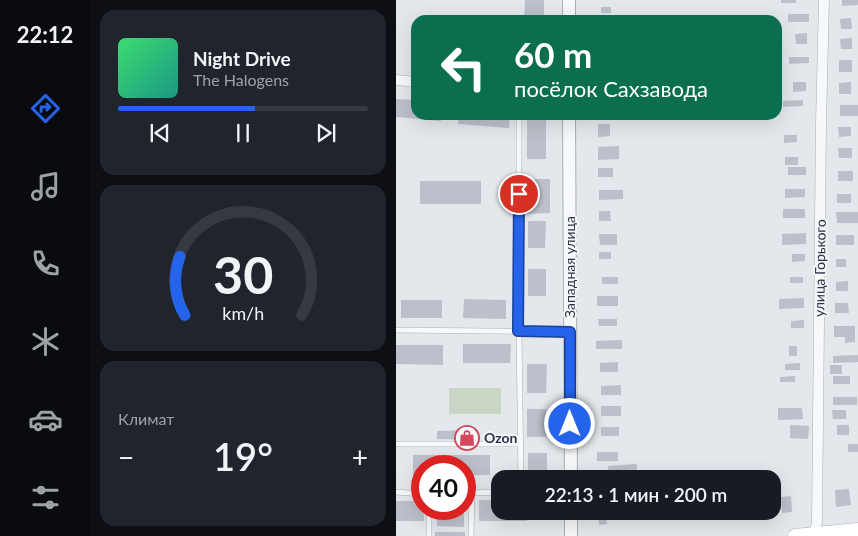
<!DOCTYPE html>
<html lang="ru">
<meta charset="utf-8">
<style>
:root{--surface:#171b24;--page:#20242c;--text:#f1f3f6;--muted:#9ea1a6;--line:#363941;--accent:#2563eb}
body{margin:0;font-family:Lato,sans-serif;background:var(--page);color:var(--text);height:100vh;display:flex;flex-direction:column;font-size:19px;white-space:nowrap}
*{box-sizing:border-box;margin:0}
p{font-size:16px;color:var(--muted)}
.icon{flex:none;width:28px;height:28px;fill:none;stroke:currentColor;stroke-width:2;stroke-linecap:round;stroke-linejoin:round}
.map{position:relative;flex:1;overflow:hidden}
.panel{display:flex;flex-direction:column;gap:10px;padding:10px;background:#0d0f14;width:306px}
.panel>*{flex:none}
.top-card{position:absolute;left:15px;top:15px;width:371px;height:105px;border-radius:15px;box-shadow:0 5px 20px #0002;background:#0b6e4f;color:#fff;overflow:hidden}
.speed{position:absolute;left:15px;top:455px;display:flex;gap:10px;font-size:25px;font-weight:700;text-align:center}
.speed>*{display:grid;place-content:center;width:65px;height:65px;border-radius:50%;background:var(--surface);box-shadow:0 5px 20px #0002;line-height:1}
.speed .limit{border:8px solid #d22;background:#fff;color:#111}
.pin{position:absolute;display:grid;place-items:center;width:42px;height:42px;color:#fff;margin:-21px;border:2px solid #fff;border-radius:50%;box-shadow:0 1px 5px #0007}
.me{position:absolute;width:55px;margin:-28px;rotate:0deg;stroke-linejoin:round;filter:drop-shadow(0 0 4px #0008)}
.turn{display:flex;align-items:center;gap:18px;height:105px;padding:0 20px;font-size:22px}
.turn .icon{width:65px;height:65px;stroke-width:2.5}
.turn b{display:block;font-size:35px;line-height:42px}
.big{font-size:38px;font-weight:600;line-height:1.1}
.panel .card{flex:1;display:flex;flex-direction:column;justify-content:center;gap:8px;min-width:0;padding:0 18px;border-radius:15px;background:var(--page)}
.panel .dial{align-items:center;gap:0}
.dial svg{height:130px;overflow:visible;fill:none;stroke:var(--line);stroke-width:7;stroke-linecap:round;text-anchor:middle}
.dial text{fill:var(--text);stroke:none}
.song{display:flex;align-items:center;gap:15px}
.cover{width:60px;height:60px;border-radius:8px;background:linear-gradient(135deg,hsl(140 70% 55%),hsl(170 70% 35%))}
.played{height:5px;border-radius:2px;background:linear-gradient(90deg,var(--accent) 55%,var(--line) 55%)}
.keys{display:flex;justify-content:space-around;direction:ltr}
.heat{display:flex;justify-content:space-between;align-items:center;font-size:28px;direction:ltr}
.trip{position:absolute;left:95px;top:470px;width:290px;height:50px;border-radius:15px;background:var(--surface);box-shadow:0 5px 20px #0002;font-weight:600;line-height:50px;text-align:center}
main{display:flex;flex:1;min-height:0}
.menu{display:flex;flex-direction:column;width:90px;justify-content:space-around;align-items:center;background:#090b0e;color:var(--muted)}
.menu .icon{width:35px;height:35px}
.menu .current{color:var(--accent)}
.menu b{font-size:22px;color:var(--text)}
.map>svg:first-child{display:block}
.green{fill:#c9d6c5}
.building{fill:#bbc0ca}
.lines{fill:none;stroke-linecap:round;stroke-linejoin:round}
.service-casing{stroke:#a9aeb7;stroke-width:6}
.minor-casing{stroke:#a9aeb7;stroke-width:11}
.tertiary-casing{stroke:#a9aeb7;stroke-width:14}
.secondary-casing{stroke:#a9aeb7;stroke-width:15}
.service{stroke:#f7f8fa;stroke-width:5}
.minor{stroke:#f7f8fa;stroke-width:10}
.tertiary{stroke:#f7f8fa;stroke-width:12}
.secondary{stroke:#fff;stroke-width:14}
.route-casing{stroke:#184099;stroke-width:12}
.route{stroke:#2563eb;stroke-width:9}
.labels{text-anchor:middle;stroke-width:4;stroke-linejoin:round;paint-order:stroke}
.street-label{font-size:14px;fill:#2b3445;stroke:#f4f6f9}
.poi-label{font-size:14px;font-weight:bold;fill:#2b3445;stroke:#f4f6f9;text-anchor:start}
</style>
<main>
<nav class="menu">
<b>22:12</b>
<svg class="icon current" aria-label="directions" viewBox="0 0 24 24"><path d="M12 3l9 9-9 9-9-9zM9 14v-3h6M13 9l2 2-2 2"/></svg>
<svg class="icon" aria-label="music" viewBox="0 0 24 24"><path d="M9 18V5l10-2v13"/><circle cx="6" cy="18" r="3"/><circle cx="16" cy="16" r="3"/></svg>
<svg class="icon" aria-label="phone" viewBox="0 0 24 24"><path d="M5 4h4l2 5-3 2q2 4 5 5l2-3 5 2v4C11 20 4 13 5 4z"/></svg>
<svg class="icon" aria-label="climate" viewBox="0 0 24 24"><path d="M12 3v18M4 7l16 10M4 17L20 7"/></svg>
<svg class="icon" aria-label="car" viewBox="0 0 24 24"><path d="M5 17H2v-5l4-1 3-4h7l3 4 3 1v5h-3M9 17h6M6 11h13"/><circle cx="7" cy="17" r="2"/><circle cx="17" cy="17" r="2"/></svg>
<svg class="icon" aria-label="filters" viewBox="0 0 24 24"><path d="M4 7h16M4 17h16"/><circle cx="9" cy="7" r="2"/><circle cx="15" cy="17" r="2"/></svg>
</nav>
<section class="panel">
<div class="card">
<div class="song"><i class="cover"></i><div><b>Night Drive</b><p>The Halogens</p></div></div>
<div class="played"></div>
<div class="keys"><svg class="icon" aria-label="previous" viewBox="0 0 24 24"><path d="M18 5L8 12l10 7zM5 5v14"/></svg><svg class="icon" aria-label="pause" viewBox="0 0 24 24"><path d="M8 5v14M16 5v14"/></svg><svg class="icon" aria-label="next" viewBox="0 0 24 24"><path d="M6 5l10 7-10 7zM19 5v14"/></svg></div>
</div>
<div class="card dial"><svg viewBox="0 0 100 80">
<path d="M14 69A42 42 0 1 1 86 69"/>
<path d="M14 69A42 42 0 0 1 11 33" stroke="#2563eb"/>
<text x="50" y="56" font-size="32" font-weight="700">30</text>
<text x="50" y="72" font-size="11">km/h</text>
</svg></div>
<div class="card"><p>Климат</p>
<div class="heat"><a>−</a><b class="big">19°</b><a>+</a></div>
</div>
</section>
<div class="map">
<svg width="462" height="536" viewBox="0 0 462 536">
<rect width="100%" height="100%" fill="#e4e7ec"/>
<rect class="green" x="53" y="388" width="52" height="26"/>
<g class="building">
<path d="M129 0H148V20H128Z"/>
<rect x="385" y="0" width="15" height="3"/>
<path d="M446 0H462V5L446 6Z"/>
<rect x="205" y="7" width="10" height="6"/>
<rect x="392" y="14" width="21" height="8"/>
<path d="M455 18 456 29H445L444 19Z"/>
<path d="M411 33V44H400L399 34Z"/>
<path d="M456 38V49H445L444 39Z"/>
<path d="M18 46H20V65H16Z"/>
<path d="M393 57H413V63L393 64Z"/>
<rect x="443" y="60" width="13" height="12"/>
<path d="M397 82H410V91L397 92Z"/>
<path d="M455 82V94H443V83Z"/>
<path d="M0 99 20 100V115H45V121L0 117Z"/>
<path d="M407 100V106L387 107V101Z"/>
<rect x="444" y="105" width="18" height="11"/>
<path d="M63 115H114L113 128 62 124Z"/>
<rect x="131" y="115" width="19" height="44"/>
<path d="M202 124H214V136L202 137Z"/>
<path d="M442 127H455V136L443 137Z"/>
<path d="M388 135H401V142L388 143Z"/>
<path d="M223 146V159L202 160V147Z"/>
<path d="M442 148H456V158H443Z"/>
<rect x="389" y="157" width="13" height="8"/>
<rect x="392" y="167" width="18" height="8"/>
<rect x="202" y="168" width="15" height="9"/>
<rect x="442" y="171" width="15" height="10"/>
<path d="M129 179H154V213L129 214Z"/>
<rect x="24" y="181" width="61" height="23"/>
<path d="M389 189H409V197L389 198Z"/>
<path d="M203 190H227V199L203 200Z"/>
<rect x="441" y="194" width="14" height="9"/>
<rect x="387" y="209" width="22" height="9"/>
<path d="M203 211H214L215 221H203Z"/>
<path d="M440 212H462V223H441Z"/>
<path d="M132 221H150L149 248H132Z"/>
<path d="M410 233V244L386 245V234Z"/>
<path d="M203 234H221V245H204Z"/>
<rect x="440" y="235" width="18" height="10"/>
<rect x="203" y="252" width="12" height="7"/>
<path d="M396 254H409V261L396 262Z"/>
<rect x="440" y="259" width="10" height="8"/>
<rect x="132" y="269" width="18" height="27"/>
<rect x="206" y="277" width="16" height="7"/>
<rect x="394" y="277" width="13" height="6"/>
<path d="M452 281V291H440V282Z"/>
<rect x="201" y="296" width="21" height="10"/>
<path d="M408 298V308L383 309V299Z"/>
<path d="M68 299 110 300V319L67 318Z"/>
<rect x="5" y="300" width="41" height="18"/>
<path d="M439 303H452L453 313H439Z"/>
<path d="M202 319H221V326H203Z"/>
<path d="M408 320V328H395V321Z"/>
<path d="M438 326H459V342L449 343V337H438Z"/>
<path d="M226 340V349H200V341Z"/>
<path d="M67 344H115L114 363H67Z"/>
<path d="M0 345H47V365L0 364Z"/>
<rect x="393" y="346" width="8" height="10"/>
<path d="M462 355V362L437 363V356Z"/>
<path d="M222 362V372H204V363Z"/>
<path d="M404 363V370H389V364Z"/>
<path d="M131 364H151L150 393H131Z"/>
<rect x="434" y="365" width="12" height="9"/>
<path d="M399 376V382H384V377Z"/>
<rect x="437" y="376" width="17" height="8"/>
<path d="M225 385V395H205V386Z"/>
<rect x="437" y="397" width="24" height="8"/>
<rect x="205" y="406" width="20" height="10"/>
<path d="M382 408H406L407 419 382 420Z"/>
<rect x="131" y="409" width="19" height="28"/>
<path d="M436 410H450V419H437Z"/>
<path d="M394 425 413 426 412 439 394 438Z"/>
<rect x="441" y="425" width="12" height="10"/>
<rect x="205" y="427" width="18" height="9"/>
<path d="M82 430V440L41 439V431Z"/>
<rect x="452" y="444" width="10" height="8"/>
<rect x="201" y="452" width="21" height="9"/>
<rect x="132" y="453" width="19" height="26"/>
<path d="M17 455H94V475H69V466H26V475H17Z"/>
<path d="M241 464V479H212V466Z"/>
<path d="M453 489 455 505 440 507 439 490Z"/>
<path d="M395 496 396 512 386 513 385 497Z"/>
<path d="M83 500H104V511H131V521H83Z"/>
<path d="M0 501H26V509H28V521H0Z"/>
<path d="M41 509H68V527L41 526Z"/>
<path d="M202 511H209L211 524 203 525Z"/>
<path d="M224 511H234L235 518 225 519Z"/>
<path d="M244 511H252V517L245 518Z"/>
<path d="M263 511H273L274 519 264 520Z"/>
<path d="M284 511H294V517L285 518Z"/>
<path d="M324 511H334L335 515 325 516Z"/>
<rect x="39" y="532" width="30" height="4"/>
</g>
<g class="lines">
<defs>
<g id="service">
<path d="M123 115V331L125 479"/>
<path d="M0 330 174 332"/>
<path d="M0 444H124"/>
<path d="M0 492 26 494"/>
<path d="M33 536V509"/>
<path d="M75 536 76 493 104 492"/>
</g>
<g id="minor">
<path d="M0 80 20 82"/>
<path d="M418 536 421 522 425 123 428 0"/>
</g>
<g id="tertiary">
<path d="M173 0V20"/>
<path d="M173 115 175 479"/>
<path d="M175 511V536"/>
</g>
<path id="secondary" d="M399 536 462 530"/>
</defs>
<use href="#service" class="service-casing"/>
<use href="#minor" class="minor-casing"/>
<use href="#tertiary" class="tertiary-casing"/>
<use href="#secondary" class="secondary-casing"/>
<use href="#service" class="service"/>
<use href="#minor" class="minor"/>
<use href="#tertiary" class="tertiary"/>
<use href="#secondary" class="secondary"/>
</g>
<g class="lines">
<defs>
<path id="route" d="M123 194 122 331 174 332V424"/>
</defs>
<use href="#route" class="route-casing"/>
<use href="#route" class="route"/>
</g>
<defs>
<symbol id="shop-ring" viewBox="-11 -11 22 22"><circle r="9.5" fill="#f4f6f9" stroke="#d1495b" stroke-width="1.5"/><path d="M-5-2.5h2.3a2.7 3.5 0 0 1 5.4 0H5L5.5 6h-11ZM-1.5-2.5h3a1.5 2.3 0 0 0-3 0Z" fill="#d1495b"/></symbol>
</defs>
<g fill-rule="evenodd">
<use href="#shop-ring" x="57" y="424" width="28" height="28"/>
</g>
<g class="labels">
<g class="street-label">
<text transform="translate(174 267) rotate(-90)" y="5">Западная улица</text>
<text transform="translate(424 268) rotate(-89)" y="5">улица Горького</text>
</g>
<g class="poi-label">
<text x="88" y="443">Ozon</text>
</g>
</g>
</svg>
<div class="speed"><div class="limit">40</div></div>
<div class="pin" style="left:123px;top:194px;background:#d93025"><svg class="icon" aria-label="arrive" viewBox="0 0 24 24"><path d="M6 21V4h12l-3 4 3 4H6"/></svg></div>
<svg class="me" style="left:174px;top:424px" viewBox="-20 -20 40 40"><circle r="17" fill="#2563eb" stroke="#fff" stroke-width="3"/><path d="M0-11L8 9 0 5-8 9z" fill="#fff"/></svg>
<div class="trip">22:13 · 1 мин · 200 m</div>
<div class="top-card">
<div class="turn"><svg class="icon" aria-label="left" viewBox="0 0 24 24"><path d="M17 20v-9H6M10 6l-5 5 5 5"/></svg><div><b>60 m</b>посёлок Сахзавода</div></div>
</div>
</div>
</main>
